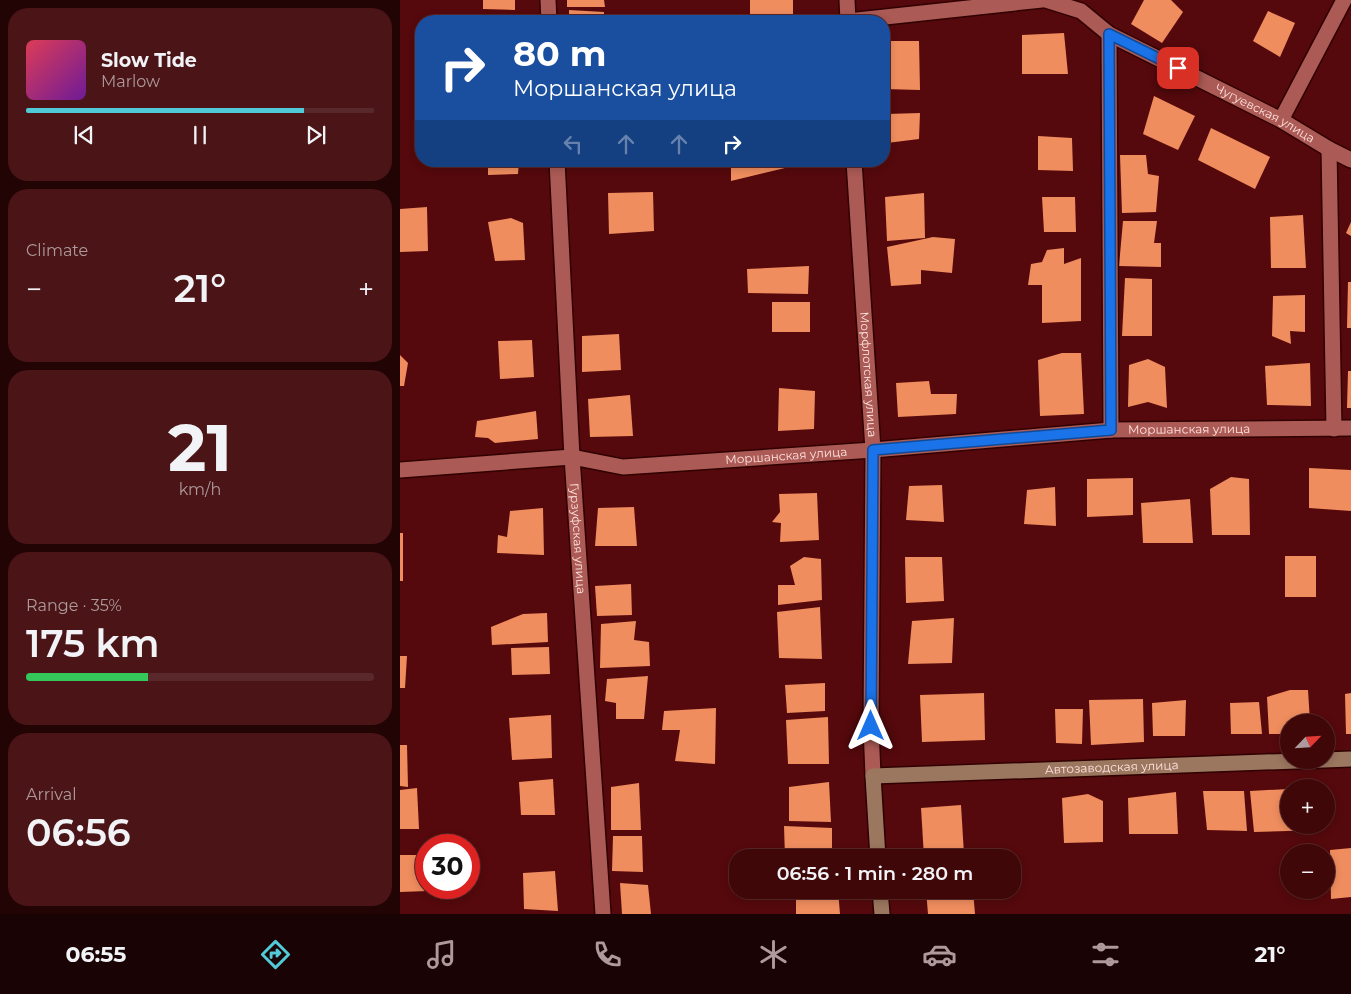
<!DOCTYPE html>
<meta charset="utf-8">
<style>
:root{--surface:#400709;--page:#4b1517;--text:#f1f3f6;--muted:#ae999c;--line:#59282a;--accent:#52cbd8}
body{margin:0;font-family:Montserrat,sans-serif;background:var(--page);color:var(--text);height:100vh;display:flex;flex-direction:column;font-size:19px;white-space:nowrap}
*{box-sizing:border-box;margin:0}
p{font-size:16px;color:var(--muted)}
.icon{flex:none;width:28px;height:28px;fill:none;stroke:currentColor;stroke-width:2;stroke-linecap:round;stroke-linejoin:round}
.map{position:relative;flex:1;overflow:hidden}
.sheet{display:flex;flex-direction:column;gap:8px;padding:8px;background:#230405;width:400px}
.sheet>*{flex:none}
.banner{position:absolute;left:15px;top:15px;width:475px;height:152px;border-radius:20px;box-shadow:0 2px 8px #0003,0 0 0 1px var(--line);background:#1a4fa0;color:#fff;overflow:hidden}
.needle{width:32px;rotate:65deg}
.buttons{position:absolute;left:880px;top:714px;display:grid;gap:10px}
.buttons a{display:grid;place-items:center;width:55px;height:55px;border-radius:50%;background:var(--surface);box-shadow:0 2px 8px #0003,0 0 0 1px var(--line);font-size:25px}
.speed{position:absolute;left:15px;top:834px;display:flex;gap:10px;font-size:25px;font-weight:700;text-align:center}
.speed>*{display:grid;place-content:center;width:65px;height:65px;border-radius:50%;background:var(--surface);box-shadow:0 2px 8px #0003,0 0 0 1px var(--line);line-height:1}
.speed .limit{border:8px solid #d22;background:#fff;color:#111}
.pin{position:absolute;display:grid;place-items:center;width:42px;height:42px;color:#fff;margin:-21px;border-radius:10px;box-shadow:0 2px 8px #0006}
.me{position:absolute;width:55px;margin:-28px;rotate:0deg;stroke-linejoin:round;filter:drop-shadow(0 0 4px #0008)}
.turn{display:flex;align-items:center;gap:18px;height:105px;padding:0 15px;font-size:22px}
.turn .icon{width:65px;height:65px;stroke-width:2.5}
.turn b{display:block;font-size:35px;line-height:42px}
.lanes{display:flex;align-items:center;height:48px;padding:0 15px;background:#0003;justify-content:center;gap:25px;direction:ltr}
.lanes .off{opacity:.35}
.big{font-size:38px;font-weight:600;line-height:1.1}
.sheet .widget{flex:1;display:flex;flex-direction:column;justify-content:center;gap:8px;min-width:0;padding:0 18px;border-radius:20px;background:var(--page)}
.sheet .dial{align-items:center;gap:0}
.dial b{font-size:65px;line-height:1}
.song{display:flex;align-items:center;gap:15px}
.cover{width:60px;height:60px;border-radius:8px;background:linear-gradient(135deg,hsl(350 70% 55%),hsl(280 70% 35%))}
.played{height:5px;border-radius:2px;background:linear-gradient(90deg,var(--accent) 80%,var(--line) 80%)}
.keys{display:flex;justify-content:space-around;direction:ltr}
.heat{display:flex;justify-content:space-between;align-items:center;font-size:28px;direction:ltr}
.charge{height:8px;border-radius:4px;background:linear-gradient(90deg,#34c759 35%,var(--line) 0)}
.trip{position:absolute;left:329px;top:849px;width:292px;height:50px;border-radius:20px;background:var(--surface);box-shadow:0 2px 8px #0003,0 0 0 1px var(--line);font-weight:600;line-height:50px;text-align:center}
.tabs{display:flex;height:80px;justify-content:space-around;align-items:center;background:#1a0304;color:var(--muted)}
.tabs .icon{width:35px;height:35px}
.tabs .current{color:var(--accent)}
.tabs b{font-size:22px;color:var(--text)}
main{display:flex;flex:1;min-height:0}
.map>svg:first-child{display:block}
.building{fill:#f08d5f}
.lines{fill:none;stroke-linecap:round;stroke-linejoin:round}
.street-casing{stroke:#300001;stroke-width:18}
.secondary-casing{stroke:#300001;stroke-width:18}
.street{stroke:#ab5a55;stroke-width:15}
.secondary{stroke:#9c7760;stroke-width:15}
.route-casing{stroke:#114b97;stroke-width:12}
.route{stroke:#1a73e8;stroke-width:9}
.labels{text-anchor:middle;stroke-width:5;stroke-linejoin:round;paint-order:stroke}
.street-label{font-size:12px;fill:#ffe2df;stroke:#480003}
</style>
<main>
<section class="sheet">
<div class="widget">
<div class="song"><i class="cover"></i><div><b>Slow Tide</b><p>Marlow</p></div></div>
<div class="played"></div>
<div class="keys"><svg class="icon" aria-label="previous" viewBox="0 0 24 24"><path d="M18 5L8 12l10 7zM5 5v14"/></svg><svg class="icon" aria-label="pause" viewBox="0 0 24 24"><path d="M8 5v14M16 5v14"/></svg><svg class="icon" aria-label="next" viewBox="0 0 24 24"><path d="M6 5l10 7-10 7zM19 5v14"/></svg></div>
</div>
<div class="widget"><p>Climate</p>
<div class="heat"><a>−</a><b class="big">21°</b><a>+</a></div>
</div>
<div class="widget dial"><b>21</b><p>km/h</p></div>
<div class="widget"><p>Range · 35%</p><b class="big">175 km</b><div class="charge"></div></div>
<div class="widget"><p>Arrival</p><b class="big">06:56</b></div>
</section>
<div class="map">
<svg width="951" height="914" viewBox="0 0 951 914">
<rect width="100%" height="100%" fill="#55090c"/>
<g class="building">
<path d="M83 0H115V10L83 9Z"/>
<path d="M167 0H204L205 7H167Z"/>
<path d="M350 0H393V14L350 17Z"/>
<path d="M744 0H771L783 12 762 43 731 24Z"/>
<path d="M169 10 204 12V21H169Z"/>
<path d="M868 11 895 23 880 57 853 41Z"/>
<path d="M86 14 117 15V21H86Z"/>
<path d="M664 33 668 74H622V35Z"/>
<path d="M484 41H519L520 90 484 89Z"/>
<path d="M754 96 795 116 778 150 743 134Z"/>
<path d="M520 113 519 139 487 143V114Z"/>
<path d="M811 128 870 157 855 189 798 160Z"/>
<path d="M638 136 672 138 673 171 638 170Z"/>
<path d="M720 155H746L748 174 759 176 756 212 722 213Z"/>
<path d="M88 161H119L118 174 88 175Z"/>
<path d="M178 161H215V164L178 165Z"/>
<path d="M331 161H410V162L331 181Z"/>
<path d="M253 192 254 231 209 234 208 193Z"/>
<path d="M524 193 525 238 487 241 485 197Z"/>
<path d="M642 197H675L676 232H644Z"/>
<path d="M27 207 28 251 0 252V209Z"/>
<path d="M903 215 906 268H871L870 217Z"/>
<path d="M111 218 123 223 125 260 95 261 88 222Z"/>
<path d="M723 221H757L754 243H761V267L719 266Z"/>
<path d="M951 222V236L946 233Z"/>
<path d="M533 237 555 239 552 273 521 270V284L491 286 487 247Z"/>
<path d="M664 248V264L681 258V321L642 323V285H628L631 264 642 262 647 250Z"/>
<path d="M409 266 408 294 348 293 347 269Z"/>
<path d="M725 278 752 279V336H722Z"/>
<path d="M948 282H951V328H947Z"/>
<path d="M905 295V332L890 331 891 344 872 336 873 296Z"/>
<rect x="372" y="302" width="38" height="30"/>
<path d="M219 334 221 370 182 372V336Z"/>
<path d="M132 340 134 377 100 379 98 341Z"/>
<path d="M662 353H681L684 414 640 416 638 360Z"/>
<path d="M0 355 8 363 4 386H0Z"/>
<path d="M748 359 765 367 767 408 748 402 728 407 729 365Z"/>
<path d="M910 363 911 406 867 405 865 366Z"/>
<path d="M948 371H951V408H947Z"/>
<path d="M529 381 531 394H557L556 414 498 417 496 383Z"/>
<path d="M379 388 415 391 414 429 378 431Z"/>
<path d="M230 395 233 436 190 437 188 399Z"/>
<path d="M136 411 138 439 95 443 88 438 75 437 77 421Z"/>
<path d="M909 468 951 470V511L909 508Z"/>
<path d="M831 477 849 479 850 535H812L810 489Z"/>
<path d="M733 478V515L687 517V479Z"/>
<path d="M542 485 544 522 506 520 509 486Z"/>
<path d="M655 487 656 526 624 524 627 490Z"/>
<path d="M417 493 419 540 380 542 381 523 372 522 380 512 379 494Z"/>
<path d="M790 499 793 543H743L741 503Z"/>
<path d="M234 507 237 546H195L198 508Z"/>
<path d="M143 508 144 555 97 553 98 535 107 537 110 511Z"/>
<rect x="0" y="533" width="3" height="48"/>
<rect x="885" y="556" width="31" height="41"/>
<path d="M404 557 421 559 422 600 378 605V585H395L390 566Z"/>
<path d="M505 557H542L544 601 506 603Z"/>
<path d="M231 584 232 615 197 616 195 586Z"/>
<path d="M420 607 422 659 379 658 377 612Z"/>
<path d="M147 613 148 642 92 645 91 627 123 614Z"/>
<path d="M554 618 552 663 508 664 512 621Z"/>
<path d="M236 621 234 640 249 642 250 666 200 668 201 624Z"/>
<path d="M149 647 150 674 112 675 111 648Z"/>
<path d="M0 656H7L5 688H0Z"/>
<path d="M248 676 244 719H216V703L205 701 207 679Z"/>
<path d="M425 683V711L387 713 385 685Z"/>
<path d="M890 690H908L910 722H889V734H869L867 697Z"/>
<path d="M584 693 585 740 522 742 520 695Z"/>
<path d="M951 693V734H946L945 694Z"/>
<path d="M743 699 744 742 691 745 689 700Z"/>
<path d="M786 700 785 736H753L752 703Z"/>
<path d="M859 702 862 734H831L830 703Z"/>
<path d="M316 708 315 764 275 761 280 730H262L264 711Z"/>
<path d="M655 709H683L682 744 656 743Z"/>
<path d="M151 715 152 758 112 760 109 718Z"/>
<path d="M428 717 429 764H388L386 720Z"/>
<path d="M0 745H7L8 787 0 786Z"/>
<path d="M153 779 155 815H121L119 782Z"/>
<path d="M429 782 431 822 389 821V787Z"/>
<path d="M239 783 241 830H211V787Z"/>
<path d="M17 788 19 829H0V790Z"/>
<path d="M889 789V825H923L924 830 854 832 850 791Z"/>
<path d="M803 791H844L847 831 807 830Z"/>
<path d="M776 792 778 834H729L728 798Z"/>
<path d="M688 794 703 801V842L664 843 662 798Z"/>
<path d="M561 805 564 854 524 857 521 808Z"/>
<path d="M384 826 432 828V858H385Z"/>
<path d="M213 836H242L243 872 212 871Z"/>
<path d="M951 848V897L931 899 930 850Z"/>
<path d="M0 855H25L26 888H27L28 891 0 892Z"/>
<path d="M155 871 158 911 124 909 123 873Z"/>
<path d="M220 883 248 885 251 914H222Z"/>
<path d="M438 890 440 914H396V891Z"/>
<path d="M526 890H573L575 914H528Z"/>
</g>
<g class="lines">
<defs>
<g id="street">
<path d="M148 0 149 21"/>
<path d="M447 0 448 21"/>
<path id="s1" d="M646 0 681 11 709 34 881 120 929 149 951 160"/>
<path d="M448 21 642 0"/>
<path d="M709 34 711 430"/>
<path d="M881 120 944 0"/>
<path d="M929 149 934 429"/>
<path id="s2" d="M157 161 172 457 203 914"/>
<path id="s3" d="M454 161 473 450 471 726 473 776"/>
<path id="s4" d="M0 470 172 457 223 467 473 450 711 430 951 428"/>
</g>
<g id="secondary">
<path id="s5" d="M478 858 473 776 951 759"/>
<path d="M480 890 482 914"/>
</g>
</defs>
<use href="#street" class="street-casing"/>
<use href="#secondary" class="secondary-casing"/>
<use href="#street" class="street"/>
<use href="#secondary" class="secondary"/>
</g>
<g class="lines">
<defs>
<path id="route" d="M471 726 473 450 711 430 709 34 778 68"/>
</defs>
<use href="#route" class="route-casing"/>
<use href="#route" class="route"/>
</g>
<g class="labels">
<g class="street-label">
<text dy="4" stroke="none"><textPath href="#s1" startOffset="248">Чугуевская улица</textPath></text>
<text dy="4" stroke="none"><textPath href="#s3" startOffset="214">Морфлотская улица</textPath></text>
<text dy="4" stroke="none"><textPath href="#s4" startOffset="792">Моршанская улица</textPath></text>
<text dy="4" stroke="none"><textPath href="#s4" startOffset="388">Моршанская улица</textPath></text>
<text dy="4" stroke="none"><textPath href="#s2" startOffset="378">Гурзуфская улица</textPath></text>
<text dy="4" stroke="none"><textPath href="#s5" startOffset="321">Автозаводская улица</textPath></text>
</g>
</g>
</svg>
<div class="buttons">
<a><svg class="needle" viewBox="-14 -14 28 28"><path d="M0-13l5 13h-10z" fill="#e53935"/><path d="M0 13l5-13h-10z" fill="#ae999c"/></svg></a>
<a>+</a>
<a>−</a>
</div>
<div class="speed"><div class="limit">30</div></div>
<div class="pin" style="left:778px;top:68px;background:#d93025"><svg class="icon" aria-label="arrive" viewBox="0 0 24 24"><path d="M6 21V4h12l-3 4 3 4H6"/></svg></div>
<svg class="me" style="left:471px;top:726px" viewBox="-20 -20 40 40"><path d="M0-17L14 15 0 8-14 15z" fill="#1a73e8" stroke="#fff" stroke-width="4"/></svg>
<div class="trip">06:56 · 1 min · 280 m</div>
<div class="banner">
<div class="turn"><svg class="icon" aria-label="right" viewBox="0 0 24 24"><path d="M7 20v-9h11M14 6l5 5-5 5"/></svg><div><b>80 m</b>Моршанская улица</div></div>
<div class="lanes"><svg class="icon off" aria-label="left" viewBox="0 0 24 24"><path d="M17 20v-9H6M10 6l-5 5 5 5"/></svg><svg class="icon off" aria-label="ahead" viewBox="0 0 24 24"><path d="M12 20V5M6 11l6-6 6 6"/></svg><svg class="icon off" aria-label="ahead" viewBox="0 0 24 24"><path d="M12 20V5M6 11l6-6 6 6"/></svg><svg class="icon" aria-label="right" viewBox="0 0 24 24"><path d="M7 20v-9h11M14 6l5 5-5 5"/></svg></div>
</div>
</div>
</main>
<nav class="tabs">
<b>06:55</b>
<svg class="icon current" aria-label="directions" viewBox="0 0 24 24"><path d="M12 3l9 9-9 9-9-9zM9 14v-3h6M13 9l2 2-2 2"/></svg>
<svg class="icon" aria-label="music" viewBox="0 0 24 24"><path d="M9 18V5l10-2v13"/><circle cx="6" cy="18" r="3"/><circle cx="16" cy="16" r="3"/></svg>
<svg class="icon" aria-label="phone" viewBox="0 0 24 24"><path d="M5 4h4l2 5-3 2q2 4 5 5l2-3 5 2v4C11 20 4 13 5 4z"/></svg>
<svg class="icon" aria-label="climate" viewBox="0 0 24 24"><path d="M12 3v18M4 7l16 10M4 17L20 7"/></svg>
<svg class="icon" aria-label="car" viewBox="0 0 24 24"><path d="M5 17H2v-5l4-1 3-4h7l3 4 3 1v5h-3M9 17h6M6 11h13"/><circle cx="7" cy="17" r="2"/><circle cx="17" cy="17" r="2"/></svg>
<svg class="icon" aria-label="filters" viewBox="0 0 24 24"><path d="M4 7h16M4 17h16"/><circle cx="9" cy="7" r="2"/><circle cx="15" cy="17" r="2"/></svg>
<b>21°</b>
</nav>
